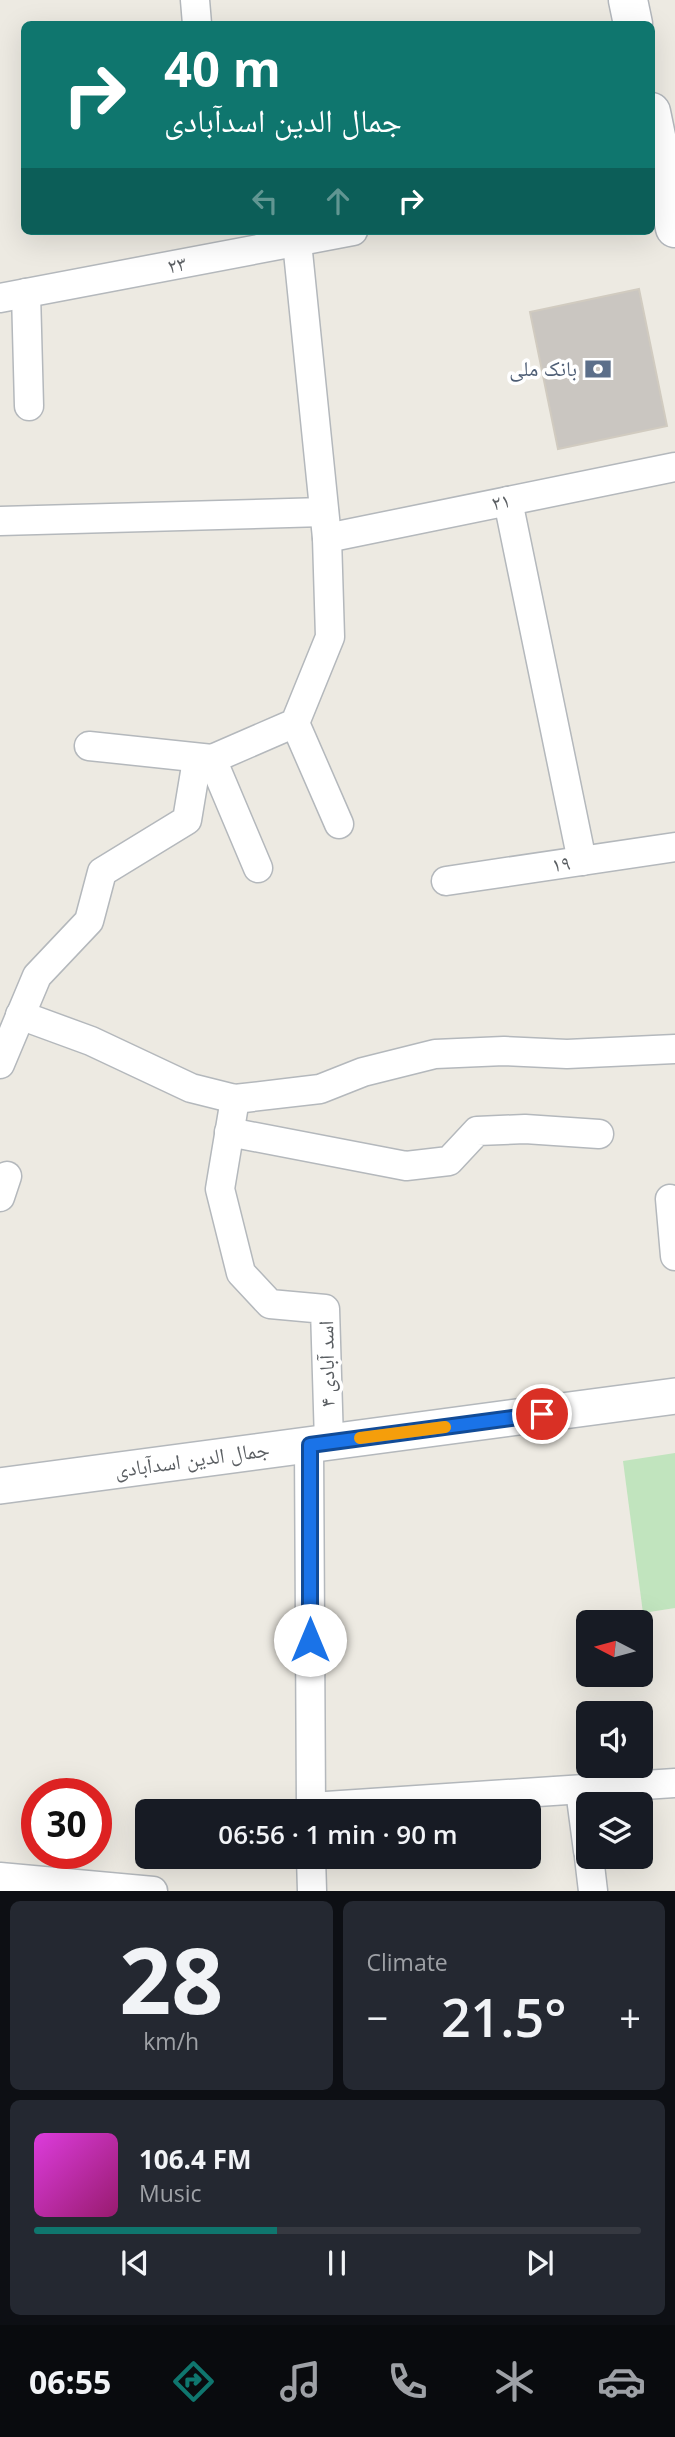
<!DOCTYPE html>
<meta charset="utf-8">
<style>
:root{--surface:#171b24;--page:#242831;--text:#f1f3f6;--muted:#9ea1a6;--line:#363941;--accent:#0f766e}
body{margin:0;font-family:"Open Sans","Noto Naskh Arabic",sans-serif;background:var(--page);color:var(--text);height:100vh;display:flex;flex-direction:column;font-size:26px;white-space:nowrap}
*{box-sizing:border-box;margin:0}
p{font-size:23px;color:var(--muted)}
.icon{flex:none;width:38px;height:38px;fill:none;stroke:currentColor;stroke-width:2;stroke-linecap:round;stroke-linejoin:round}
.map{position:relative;height:1891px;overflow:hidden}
.drawer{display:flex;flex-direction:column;gap:10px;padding:10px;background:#0d0f14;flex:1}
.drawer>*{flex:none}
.hud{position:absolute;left:21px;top:21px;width:634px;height:214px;border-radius:10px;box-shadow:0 7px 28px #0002;background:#0f766e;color:#fff;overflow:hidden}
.needle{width:46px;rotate:276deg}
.controls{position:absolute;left:576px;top:1610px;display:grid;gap:14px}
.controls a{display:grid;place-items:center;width:77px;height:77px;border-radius:10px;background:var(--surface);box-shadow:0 7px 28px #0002;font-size:35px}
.speed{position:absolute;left:21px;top:1778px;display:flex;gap:14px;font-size:35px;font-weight:700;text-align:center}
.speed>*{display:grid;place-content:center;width:91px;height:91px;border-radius:50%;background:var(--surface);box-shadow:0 7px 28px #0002;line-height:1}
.speed .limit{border:10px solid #d22;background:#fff;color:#111}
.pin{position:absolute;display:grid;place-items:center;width:60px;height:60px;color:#fff;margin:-30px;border:4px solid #fff;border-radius:50%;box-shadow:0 2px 7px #0007}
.me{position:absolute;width:77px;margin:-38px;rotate:0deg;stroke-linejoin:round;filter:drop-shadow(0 0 5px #0008)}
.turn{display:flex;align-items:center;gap:24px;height:147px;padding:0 28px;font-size:32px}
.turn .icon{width:91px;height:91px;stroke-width:2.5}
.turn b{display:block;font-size:49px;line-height:60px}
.lanes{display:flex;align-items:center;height:66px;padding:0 28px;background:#0003;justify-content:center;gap:35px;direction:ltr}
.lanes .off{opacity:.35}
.big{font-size:52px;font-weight:600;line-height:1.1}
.drawer .widget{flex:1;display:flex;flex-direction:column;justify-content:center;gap:10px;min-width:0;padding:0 24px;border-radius:10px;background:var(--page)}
.drawer .dial{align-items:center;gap:0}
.dial b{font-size:91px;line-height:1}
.song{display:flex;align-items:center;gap:21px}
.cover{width:84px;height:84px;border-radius:10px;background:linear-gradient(135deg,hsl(300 70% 55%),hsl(320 70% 35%))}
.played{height:7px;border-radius:4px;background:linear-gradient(90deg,var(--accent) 40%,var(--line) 40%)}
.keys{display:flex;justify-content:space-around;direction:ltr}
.heat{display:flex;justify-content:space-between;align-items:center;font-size:38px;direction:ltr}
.drawer .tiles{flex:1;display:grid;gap:10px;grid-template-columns:1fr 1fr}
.widget:last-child{grid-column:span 2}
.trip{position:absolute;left:135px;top:1799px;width:406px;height:70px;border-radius:10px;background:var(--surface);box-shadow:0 7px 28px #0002;font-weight:600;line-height:70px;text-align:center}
.menu{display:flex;height:112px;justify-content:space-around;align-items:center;background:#090b0e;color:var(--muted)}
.menu .icon{width:49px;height:49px}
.menu .selected{color:var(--accent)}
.menu b{font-size:32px;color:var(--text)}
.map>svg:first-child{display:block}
.green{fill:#c1e4be}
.building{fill:#cac6c1;stroke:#d1cbc0;stroke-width:2}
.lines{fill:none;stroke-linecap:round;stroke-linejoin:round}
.minor-casing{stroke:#b4b8bc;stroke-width:31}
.tertiary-casing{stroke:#b4b8bc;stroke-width:38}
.secondary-casing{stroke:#b3b7bc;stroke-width:41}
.minor{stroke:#fff;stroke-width:28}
.tertiary{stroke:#fff;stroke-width:35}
.secondary{stroke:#fff;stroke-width:38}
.route-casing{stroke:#114b97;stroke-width:18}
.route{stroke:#1a73e8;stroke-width:12}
.slow{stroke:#f59e0b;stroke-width:12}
.labels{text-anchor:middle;stroke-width:7;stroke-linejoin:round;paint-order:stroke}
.street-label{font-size:21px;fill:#5a5e62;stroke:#fff}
.service-label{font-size:21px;fill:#4e5e75;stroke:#fff;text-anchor:end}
</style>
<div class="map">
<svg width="675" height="1891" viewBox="0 0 675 1891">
<rect width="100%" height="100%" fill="#edeae2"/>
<path class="green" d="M675 1453V1608L643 1613 623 1461Z"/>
<path class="building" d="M639 289 667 426 558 449 530 312Z"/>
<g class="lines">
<defs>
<g id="minor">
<path d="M195 0 197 24"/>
<path d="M26 293 29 406"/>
<path d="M0 298 353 231"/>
<path d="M508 501 582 861"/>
<path d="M0 521 324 512"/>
<path d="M327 538 675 467"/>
<path d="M295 723 339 824"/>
<path d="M89 746 212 759 258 868"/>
<path d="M446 881 675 847"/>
<path d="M20 1015 91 1041 191 1088 235 1099 320 1089 363 1072 435 1054 504 1051 567 1054 675 1049"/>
<path d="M0 1064 37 976 89 921 102 872 187 820 196 766 295 723 330 637 327 538 297 242"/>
<path d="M235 1099 220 1189 241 1273 270 1304 325 1309 329 1442"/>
<path d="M229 1132 406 1166 449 1161 477 1131 525 1129 599 1134"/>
<path d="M0 1197 7 1176"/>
<path d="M670 1199 675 1256"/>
<path d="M309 1445 311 1811"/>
<path d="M580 1790 588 1851"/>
<path d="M311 1807 675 1783"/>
<path d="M311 1857 312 1891"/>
<path d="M589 1857 593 1891"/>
<path d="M0 1877 153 1891"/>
</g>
<path id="tertiary" d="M0 1486 675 1396"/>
<g id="secondary">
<path d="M628 0 633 24"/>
<path d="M651 112 675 228"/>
</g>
</defs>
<use href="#minor" class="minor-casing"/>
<use href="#tertiary" class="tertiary-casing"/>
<use href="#secondary" class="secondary-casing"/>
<use href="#minor" class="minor"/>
<use href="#tertiary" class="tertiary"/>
<use href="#secondary" class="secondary"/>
</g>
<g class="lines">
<defs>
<path id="route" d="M310 1640V1445L542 1414"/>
</defs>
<use href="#route" class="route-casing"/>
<use href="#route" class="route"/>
<path class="slow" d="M360 1438 445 1427"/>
</g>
<defs>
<symbol id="bank-bare" viewBox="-9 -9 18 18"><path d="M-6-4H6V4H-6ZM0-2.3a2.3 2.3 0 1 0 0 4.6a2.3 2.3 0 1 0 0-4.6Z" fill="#5c6f8a" stroke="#fff" stroke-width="2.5" paint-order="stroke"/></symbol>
</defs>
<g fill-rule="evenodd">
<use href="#bank-bare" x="579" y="350" width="38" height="38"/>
</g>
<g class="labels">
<g class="street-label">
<text transform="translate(177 265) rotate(-11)" y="7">۲۳</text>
<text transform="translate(501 502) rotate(-11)" y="7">۲۱</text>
<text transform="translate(561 864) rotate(-8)" y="7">۱۹</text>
<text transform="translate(327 1364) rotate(-91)" y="7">اسد آبادی ۴</text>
<text transform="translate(192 1460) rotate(-8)" y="7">جمال الدین اسدآبادی</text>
</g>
<g class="service-label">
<text x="577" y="376">بانک ملی</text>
</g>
</g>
</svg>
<div class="controls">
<a><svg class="needle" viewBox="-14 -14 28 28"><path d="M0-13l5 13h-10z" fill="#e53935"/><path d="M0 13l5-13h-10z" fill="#9ea1a6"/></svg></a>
<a><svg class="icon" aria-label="sound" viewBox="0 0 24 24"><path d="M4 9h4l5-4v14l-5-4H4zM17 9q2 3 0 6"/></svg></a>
<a><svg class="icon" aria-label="layers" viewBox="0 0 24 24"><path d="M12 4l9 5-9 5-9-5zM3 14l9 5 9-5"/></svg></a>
</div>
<div class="speed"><div class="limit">30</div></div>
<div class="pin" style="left:542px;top:1414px;background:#d93025"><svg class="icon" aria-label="arrive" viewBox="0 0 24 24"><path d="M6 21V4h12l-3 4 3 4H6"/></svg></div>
<svg class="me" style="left:310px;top:1640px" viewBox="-20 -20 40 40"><circle r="19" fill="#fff"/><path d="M0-13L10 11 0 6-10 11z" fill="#1a73e8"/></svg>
<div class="trip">06:56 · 1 min · 90 m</div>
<div class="hud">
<div class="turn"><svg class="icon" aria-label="right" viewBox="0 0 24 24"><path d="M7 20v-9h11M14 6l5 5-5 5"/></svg><div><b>40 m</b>جمال الدین اسدآبادی</div></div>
<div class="lanes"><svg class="icon off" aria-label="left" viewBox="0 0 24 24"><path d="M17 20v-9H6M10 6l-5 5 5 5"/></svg><svg class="icon off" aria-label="ahead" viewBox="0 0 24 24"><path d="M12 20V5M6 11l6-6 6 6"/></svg><svg class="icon" aria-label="right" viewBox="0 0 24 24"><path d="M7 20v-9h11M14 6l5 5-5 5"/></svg></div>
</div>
</div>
<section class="drawer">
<div class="tiles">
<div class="widget dial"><b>28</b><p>km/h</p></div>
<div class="widget"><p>Climate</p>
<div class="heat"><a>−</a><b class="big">21.5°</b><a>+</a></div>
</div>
<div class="widget">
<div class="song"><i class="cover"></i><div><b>106.4 FM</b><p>Music</p></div></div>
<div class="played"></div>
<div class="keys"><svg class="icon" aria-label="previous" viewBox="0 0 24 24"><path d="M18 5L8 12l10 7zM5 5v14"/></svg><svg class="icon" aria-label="pause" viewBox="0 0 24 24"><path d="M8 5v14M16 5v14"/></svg><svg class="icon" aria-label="next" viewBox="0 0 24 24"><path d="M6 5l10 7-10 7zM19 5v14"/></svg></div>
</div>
</div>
</section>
<nav class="menu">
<b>06:55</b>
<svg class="icon selected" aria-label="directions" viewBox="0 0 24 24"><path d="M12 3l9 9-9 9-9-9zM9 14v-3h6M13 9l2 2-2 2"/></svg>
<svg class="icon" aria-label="music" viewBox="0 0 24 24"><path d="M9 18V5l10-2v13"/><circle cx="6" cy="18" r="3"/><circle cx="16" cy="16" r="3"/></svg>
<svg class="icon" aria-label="phone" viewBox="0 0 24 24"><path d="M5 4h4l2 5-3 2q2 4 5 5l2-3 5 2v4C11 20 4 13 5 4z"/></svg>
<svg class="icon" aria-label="climate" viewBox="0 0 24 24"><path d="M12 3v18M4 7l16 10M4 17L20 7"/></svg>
<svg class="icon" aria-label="car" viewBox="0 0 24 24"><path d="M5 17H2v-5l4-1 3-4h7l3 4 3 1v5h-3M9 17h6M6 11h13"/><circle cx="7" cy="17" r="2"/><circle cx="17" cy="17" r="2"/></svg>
</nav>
